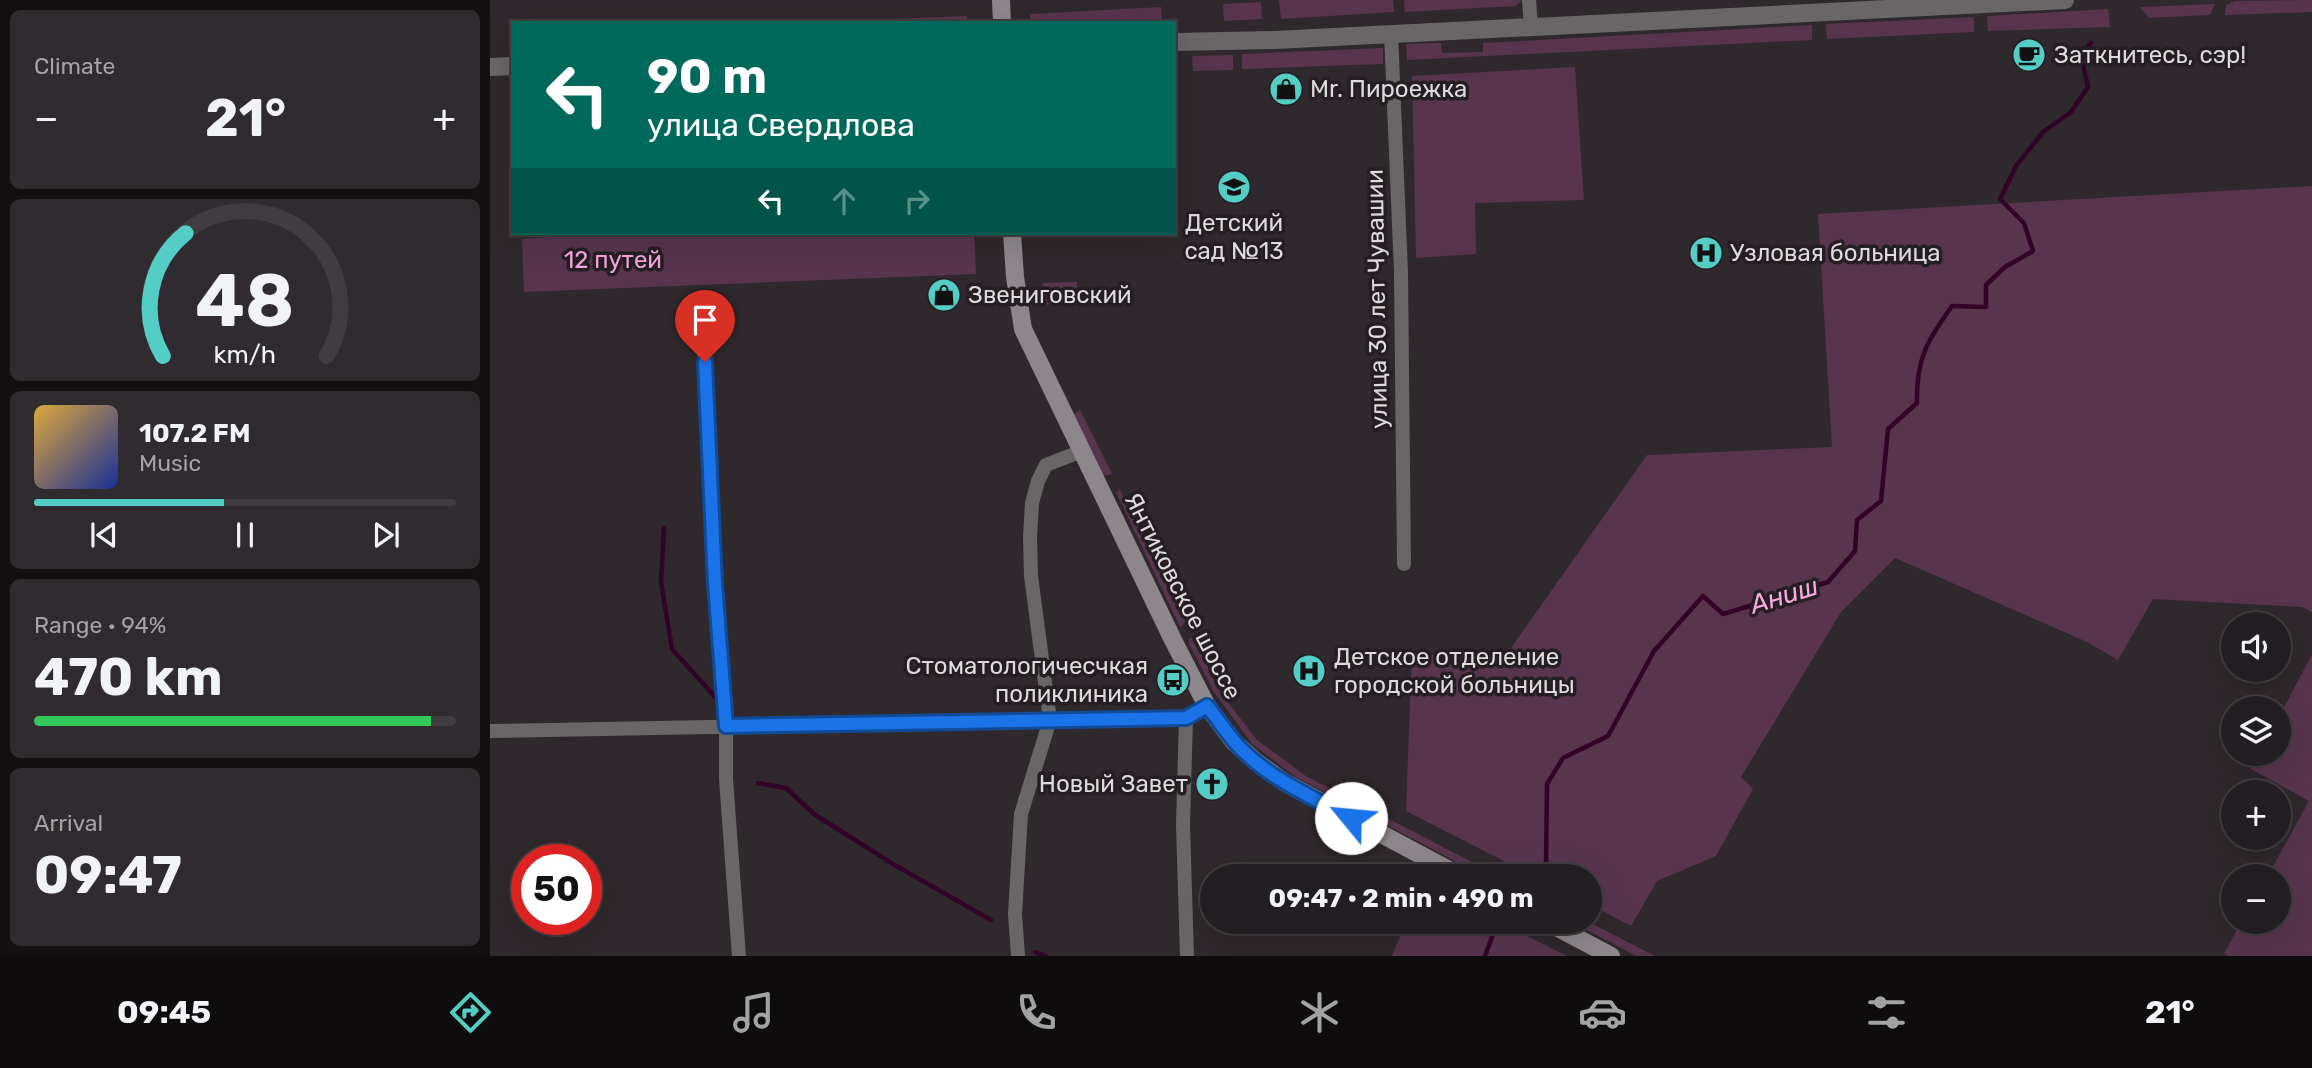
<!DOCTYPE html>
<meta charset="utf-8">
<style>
:root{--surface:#231e21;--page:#2f2b2e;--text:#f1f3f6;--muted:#a3a2a5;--line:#403c3f;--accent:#54cdc7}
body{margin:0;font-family:Rubik,sans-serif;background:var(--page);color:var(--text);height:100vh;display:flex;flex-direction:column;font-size:26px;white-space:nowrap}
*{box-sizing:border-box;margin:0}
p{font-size:23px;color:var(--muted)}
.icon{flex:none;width:38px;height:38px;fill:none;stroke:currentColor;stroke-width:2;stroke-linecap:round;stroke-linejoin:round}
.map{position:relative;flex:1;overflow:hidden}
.details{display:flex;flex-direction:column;gap:10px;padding:10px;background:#131012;width:490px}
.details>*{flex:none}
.banner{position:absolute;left:21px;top:21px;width:665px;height:214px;border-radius:0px;box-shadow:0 7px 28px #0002,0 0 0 2px var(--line);background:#00695c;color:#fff;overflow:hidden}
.fabs{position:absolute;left:1731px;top:612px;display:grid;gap:14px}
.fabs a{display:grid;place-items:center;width:70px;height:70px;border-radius:50%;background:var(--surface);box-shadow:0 7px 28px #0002,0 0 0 2px var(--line);font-size:35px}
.speed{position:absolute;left:21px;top:844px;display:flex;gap:14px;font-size:35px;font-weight:700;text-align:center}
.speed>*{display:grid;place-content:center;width:91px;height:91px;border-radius:50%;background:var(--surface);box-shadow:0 7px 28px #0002,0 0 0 2px var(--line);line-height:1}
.speed .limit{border:10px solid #d22;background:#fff;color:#111}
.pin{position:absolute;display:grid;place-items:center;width:60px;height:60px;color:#fff;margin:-72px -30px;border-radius:50% 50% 50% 0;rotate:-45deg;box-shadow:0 0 7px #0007}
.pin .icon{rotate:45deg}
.me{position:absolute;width:77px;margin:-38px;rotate:298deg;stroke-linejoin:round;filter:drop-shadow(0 0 5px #0008)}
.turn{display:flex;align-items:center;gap:24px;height:147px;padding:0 21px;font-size:32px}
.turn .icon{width:91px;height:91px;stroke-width:2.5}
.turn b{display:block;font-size:49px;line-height:60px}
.lanes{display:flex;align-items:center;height:66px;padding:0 21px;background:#0003;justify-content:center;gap:35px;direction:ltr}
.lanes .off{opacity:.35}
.big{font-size:52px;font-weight:700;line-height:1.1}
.details .tile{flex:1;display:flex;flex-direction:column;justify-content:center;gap:10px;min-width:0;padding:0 24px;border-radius:10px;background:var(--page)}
.details .dial{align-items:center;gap:0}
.dial svg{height:182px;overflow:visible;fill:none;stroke:var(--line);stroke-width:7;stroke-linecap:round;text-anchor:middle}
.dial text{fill:var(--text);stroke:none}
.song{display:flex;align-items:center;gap:21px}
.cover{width:84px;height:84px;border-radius:10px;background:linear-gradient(135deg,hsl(40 70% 55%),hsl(230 70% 35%))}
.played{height:7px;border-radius:4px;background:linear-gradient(90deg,var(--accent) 45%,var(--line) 45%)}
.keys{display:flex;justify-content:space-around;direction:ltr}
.heat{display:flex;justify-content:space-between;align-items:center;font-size:38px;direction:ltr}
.charge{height:10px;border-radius:5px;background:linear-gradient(90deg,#34c759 94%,var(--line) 0)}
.trip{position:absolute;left:710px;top:864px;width:402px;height:70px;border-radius:35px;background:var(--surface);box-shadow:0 7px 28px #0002,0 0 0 2px var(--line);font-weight:700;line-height:70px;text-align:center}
.menu{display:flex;height:112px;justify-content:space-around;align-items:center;background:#0e0c0d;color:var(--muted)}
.menu .icon{width:49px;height:49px}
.menu .selected{color:var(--accent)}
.menu b{font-size:32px;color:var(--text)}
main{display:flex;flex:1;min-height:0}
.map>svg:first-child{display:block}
.green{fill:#58354d}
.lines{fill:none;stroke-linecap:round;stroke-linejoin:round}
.stream{stroke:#320327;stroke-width:4.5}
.minor{stroke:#696668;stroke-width:14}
.tertiary{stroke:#696668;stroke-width:18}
.secondary{stroke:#8d878b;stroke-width:18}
.route-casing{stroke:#114b97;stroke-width:18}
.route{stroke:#1a73e8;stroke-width:12}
.labels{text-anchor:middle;stroke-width:7;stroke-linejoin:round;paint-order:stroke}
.poi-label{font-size:24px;fill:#ded9dc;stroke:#251e23;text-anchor:start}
.park-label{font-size:24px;fill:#f5a4da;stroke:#251e23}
.street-label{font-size:24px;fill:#ded9dc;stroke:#251e23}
.water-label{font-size:26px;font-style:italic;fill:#faa8de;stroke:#251e23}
</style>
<main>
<section class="details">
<div class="tile"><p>Climate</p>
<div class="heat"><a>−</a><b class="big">21°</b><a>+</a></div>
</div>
<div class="tile dial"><svg viewBox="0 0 100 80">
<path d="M14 69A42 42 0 1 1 86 69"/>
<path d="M14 69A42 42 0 0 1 24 15" stroke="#54cdc7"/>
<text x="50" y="56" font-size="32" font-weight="700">48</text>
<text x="50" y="72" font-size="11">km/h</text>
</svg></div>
<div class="tile">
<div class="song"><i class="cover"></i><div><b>107.2 FM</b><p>Music</p></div></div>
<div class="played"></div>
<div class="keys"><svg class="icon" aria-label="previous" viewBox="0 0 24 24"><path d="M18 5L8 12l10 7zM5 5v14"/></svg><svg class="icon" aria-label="pause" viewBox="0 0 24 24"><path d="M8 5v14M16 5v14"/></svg><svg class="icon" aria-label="next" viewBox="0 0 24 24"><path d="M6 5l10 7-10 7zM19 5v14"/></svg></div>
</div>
<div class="tile"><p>Range · 94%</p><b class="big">470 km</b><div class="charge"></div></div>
<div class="tile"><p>Arrival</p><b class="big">09:47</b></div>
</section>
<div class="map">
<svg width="1822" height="956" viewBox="0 0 1822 956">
<rect width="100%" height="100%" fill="#2f282c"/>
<g class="green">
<path d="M789 0H903L904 12 791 19Z"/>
<path d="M914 0H1032L1025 6 915 12Z"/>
<path d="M1822 0V12L1735 15 1736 5 1745 1Z"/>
<path d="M771 2 772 19 734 21 733 4Z"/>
<path d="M1725 4 1720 15 1659 18 1650 7Z"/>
<path d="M671 7 672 23H540V14Z"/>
<path d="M1618 9 1620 27 1498 31 1497 16Z"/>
<path d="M477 16 478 23H297Z"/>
<path d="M1484 17V32L1337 39 1336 24Z"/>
<path d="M1322 25V40L917 60 916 44 951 43 952 53 993 52V43Z"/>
<path d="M893 48V64L752 69V54Z"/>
<path d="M743 55V70L703 71 702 56Z"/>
<path d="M1085 67 1094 200 985 203 986 254 926 258 922 76Z"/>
<path d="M1822 186V612L1812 607 1663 599 1628 660 1597 642 1405 558 1351 612 1251 777 1263 789 1226 856 1167 881 1141 926 1101 905V877H1045L916 811 922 654 1016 655 1157 455 1342 447 1328 214Z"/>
<path d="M116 233H484L486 274 34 292 32 239Z"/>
<path d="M587 282 586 296 568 303 554 305 553 283Z"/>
<path d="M590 410 622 474 611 476 584 415Z"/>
<path d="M630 490 696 623 690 627 626 492Z"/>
<path d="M703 637 730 692 767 740 816 776 1011 877H995L806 777 762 744 724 692 699 644V639Z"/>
<path d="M1822 654V956H1738L1734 954 1751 922H1788V877H1777L1819 801 1761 769 1768 754H1788L1789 717Z"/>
<path d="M916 922H1009L1077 956H902Z"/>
<path d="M1082 922H1099L1165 956H1146Z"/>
</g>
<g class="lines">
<g class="stream">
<path d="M174 528 171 582 182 649 227 699"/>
<path d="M268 783 296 788 324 814 403 864 501 920"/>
<path d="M1039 877 1056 866 1057 784 1073 758 1118 736 1164 651 1213 596 1233 614 1338 582 1365 551 1367 520 1391 501 1398 429 1427 403C1426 358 1437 342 1462 306L1496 307V285L1515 267 1543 251 1534 223 1510 199 1526 166 1553 132 1581 112 1598 87 1591 56 1601 43"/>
<path d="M545 952 556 956"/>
<path d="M995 956 1006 926"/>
</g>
<g class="minor">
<path d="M1039 0 1041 26"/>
<path d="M901 33 911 272 914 564"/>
<path d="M214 343 225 583 236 726V779L249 956"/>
<path d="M696 718 693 825 697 956"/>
<path d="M0 731 696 718 717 706"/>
<path d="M528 956 525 914 531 814 560 720 541 576 540 537 542 503 548 481 556 465 592 451"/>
</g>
<g class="tertiary">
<path d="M684 42 785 40 1575 0"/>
<path d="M0 67 23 66"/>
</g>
<g class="secondary">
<path d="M511 0 512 23"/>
<path d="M522 233 525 277 533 329 683 640 717 706 744 742 765 761 794 782 972 877"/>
<path d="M1057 922 1121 956"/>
</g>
</g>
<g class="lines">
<defs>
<path id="route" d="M215 362 225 583 236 726 696 718 717 706C726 717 734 729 743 740 773 776 820 796 861 818"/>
</defs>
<use href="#route" class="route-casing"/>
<use href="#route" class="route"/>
</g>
<defs>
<symbol id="cafe-disc" viewBox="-11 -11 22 22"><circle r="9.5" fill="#54cdc7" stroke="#251e23"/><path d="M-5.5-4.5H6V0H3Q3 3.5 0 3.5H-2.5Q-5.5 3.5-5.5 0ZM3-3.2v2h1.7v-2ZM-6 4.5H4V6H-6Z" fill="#111"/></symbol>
<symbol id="shop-disc" viewBox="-11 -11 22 22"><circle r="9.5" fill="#54cdc7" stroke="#251e23"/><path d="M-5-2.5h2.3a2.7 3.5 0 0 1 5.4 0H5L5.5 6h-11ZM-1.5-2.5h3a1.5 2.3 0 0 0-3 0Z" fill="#111"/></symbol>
<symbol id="school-disc" viewBox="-11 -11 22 22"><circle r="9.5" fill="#54cdc7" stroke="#251e23"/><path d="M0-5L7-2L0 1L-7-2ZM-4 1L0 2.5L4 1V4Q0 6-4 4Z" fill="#111"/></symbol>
<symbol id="hospital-disc" viewBox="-11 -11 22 22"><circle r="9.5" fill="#54cdc7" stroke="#251e23"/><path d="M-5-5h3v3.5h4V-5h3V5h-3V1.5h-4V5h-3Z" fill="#111"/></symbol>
<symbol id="bus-disc" viewBox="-11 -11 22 22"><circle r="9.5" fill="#54cdc7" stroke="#251e23"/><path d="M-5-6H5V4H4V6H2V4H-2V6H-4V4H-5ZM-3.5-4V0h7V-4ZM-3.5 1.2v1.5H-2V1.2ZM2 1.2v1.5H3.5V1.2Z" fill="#111"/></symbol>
<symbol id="church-disc" viewBox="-11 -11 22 22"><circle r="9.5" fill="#54cdc7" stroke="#251e23"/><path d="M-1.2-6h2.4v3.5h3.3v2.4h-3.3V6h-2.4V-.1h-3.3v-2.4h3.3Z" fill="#111"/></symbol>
</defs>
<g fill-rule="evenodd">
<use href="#cafe-disc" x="1520" y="36" width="38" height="38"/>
<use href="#shop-disc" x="777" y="70" width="38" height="38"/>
<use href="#school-disc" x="725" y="168" width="38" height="38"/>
<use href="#hospital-disc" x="1197" y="234" width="38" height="38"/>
<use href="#shop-disc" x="435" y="276" width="38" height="38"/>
<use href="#hospital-disc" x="800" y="652" width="38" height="38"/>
<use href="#bus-disc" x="664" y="661" width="38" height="38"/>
<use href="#church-disc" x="703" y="765" width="38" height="38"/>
</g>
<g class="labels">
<g class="poi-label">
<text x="1564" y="63">Заткнитесь, сэр!</text>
<text x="820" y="97">Mr. Пироежка</text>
<text x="744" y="231" text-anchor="middle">Детский<tspan x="744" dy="28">сад №13</tspan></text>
<text x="1240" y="261">Узловая больница</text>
<text x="478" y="303">Звениговский</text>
<text x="844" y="665">Детское отделение<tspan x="844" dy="28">городской больницы</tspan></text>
<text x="658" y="674" text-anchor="end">Стоматологичесчкая<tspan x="658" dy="28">поликлиника</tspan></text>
<text x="698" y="792" text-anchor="end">Новый Завет</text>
</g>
<g class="park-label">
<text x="123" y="268">12 путей</text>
</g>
<g class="street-label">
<text transform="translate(887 299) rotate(-91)" y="8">улица 30 лет Чувашии</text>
<text transform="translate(693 596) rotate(63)" y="8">Янтиковское шоссе</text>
</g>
<g class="water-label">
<text transform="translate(1294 595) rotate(-17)" y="9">Аниш</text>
</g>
</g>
</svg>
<div class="fabs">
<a><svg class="icon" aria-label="sound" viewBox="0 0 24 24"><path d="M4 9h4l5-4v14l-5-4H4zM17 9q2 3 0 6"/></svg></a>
<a><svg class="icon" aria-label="layers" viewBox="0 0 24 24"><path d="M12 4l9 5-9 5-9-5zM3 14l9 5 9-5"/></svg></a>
<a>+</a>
<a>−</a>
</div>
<div class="speed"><div class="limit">50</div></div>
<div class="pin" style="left:215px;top:362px;background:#d93025"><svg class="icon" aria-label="arrive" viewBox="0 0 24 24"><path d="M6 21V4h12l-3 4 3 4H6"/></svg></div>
<svg class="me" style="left:861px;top:818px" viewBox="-20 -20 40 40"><circle r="19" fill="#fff"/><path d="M0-13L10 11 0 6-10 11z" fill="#1a73e8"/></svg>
<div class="trip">09:47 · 2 min · 490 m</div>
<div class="banner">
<div class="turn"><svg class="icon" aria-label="left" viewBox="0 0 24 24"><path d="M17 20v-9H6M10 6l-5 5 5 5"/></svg><div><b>90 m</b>улица Свердлова</div></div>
<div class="lanes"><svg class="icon" aria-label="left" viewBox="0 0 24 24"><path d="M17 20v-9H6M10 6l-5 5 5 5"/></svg><svg class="icon off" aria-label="ahead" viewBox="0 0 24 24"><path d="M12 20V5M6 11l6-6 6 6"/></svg><svg class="icon off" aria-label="right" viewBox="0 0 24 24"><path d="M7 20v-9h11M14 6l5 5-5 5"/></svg></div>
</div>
</div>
</main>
<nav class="menu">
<b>09:45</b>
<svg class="icon selected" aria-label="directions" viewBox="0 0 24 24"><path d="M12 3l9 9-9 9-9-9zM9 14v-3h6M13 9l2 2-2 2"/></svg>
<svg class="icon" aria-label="music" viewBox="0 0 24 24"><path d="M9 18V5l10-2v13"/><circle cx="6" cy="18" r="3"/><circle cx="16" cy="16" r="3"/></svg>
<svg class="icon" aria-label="phone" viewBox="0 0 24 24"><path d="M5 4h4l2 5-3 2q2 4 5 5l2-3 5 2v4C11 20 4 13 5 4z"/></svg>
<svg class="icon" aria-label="climate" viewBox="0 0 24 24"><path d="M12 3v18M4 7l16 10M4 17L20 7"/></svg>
<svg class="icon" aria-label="car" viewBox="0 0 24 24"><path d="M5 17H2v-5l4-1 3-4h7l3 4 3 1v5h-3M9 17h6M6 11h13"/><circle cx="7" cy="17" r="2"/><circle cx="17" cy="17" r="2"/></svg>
<svg class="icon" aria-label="filters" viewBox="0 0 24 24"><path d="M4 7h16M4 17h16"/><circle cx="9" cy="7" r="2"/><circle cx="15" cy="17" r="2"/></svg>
<b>21°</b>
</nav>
